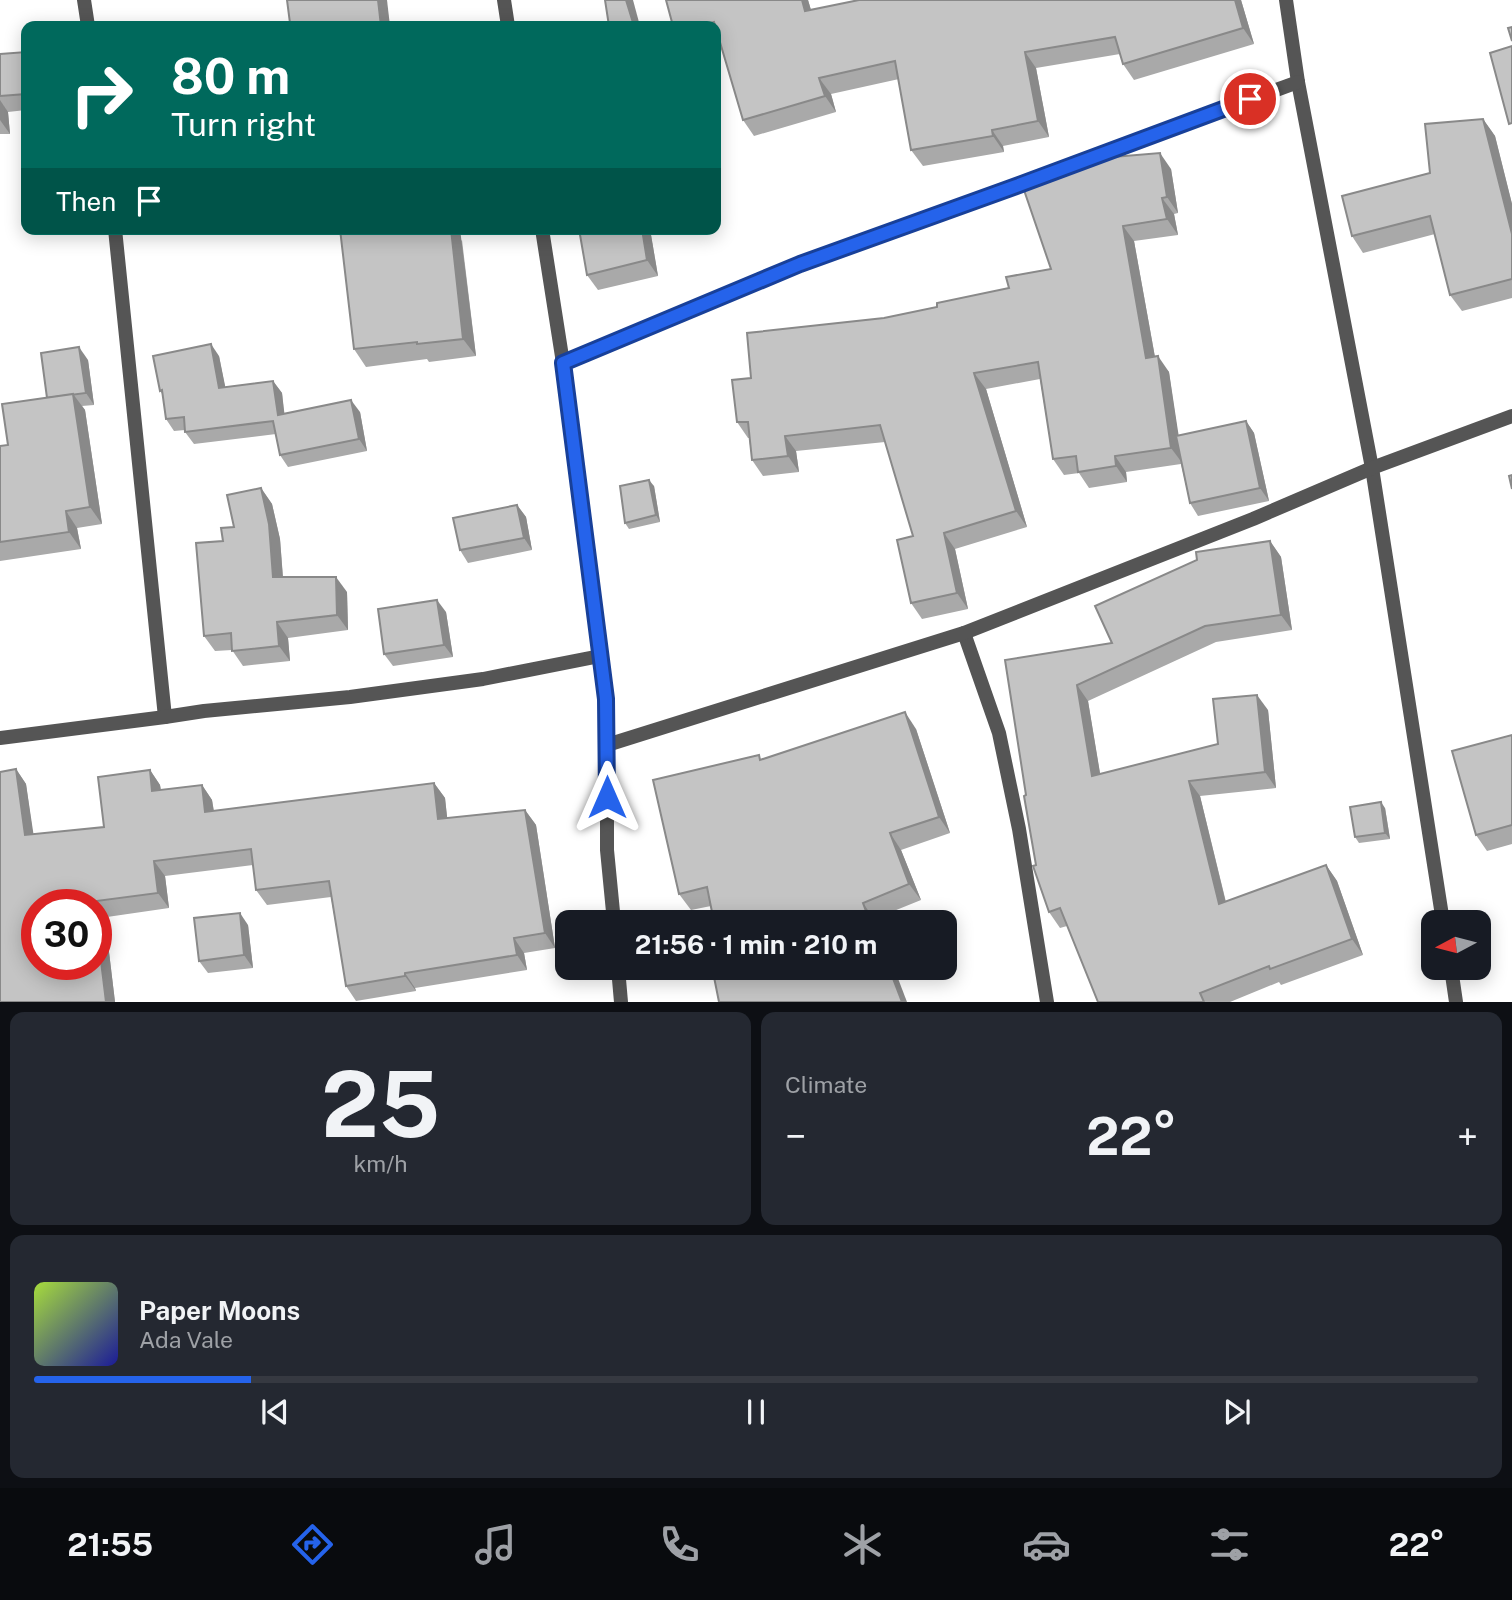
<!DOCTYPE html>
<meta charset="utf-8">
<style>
:root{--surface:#171b24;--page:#242831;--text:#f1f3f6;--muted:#9ea1a6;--line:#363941;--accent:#2563eb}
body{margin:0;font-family:"Public Sans",sans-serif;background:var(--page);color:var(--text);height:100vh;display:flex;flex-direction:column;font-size:26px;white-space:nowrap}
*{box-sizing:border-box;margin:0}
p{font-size:23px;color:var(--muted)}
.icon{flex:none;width:38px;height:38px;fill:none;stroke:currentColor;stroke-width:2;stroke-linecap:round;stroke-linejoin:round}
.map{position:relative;height:1002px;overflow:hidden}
.sheet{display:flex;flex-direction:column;gap:10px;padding:10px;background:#0d0f14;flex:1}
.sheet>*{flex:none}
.banner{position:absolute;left:21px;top:21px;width:700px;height:214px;border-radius:14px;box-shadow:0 4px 18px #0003;background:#00695c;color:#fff;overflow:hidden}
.needle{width:46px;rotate:263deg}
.fabs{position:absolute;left:1421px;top:910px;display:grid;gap:14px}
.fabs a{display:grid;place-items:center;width:70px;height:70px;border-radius:14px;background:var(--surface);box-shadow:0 4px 18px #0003;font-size:35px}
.speed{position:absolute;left:21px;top:889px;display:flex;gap:14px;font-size:35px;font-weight:700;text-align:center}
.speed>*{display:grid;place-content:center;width:91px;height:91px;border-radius:50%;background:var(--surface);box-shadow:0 4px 18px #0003;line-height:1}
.speed .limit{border:10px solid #d22;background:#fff;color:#111}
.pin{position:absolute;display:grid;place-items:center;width:60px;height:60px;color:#fff;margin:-30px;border:4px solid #fff;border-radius:50%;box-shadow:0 2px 7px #0007}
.me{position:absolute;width:77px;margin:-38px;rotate:0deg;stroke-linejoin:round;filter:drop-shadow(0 0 5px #0008)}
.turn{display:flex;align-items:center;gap:24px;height:147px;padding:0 35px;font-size:32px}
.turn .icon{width:91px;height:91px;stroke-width:2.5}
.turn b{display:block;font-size:49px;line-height:60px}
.then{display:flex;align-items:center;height:66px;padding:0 35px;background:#0003;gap:14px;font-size:26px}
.big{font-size:52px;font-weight:700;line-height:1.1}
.sheet .tile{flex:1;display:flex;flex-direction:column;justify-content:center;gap:10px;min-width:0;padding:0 24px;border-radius:14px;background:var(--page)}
.sheet .dial{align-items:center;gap:0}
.dial b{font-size:91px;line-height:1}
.song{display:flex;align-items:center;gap:21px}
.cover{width:84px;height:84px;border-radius:10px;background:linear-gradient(135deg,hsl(80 70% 55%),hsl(240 70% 35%))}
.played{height:7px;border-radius:4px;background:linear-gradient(90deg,var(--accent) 15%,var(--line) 15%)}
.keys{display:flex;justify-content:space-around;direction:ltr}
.heat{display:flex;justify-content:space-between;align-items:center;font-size:38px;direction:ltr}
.sheet .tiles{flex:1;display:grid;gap:10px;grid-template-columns:1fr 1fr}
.tile:last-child{grid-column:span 2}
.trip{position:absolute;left:555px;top:910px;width:402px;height:70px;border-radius:14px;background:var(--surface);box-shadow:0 4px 18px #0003;font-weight:700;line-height:70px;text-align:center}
.tab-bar{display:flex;height:112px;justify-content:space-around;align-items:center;background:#090b0e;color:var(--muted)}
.tab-bar .icon{width:49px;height:49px}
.tab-bar .active{color:var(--accent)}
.tab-bar b{font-size:32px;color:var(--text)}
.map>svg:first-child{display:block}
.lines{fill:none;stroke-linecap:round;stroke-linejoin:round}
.minor{stroke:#555;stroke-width:14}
.wall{fill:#a9a9a9;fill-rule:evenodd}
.shaded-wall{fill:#898989}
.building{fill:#c4c4c4;stroke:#898989;stroke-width:2}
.route-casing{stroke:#184099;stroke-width:18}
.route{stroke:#2563eb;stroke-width:12}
</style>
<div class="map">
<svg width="1512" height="1002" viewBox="0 0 1512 1002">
<rect width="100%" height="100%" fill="#fff"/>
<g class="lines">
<g class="minor">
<path d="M84 0 88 26"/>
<path d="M504 0 508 26"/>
<path d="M1286 0 1298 82 1372 468 1443 922"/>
<path d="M115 229 165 717"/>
<path d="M542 229 563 363 600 656"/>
<path d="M563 363 800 264 1008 189 1298 82"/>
<path d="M964 633 999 733 1019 829 1047 1002"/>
<path d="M0 738 165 717 204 711 350 697 483 679 600 656 606 699 607 745V850L614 922"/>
<path d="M607 745 964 633 1253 519 1372 468 1512 416"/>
<path d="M618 968 621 1002"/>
<path d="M1451 968 1456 1002"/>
</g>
</g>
<g class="wall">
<path d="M666 0H808L811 10 859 0H1241L1254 44 1134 80 1123 64 1120 54 1036 68 1049 137 1003 146 1004 152 923 166 911 150 899 79 831 94 836 112 754 136 743 120 719 39 716 40V26H673Z"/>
<path d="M26 52V110L8 112 10 134H0V54Z"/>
<path d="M1483 119 1495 136 1512 204V298L1462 311 1450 295 1435 234 1363 253 1352 236 1430 173Z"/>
<path d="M1171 169 1178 213 1174 214 1178 235 1134 241 1155 357 1169 372 1178 436 1246 421 1254 433 1269 501 1198 516 1190 503 1181 464 1126 472 1127 482 1089 488 1079 473 1064 475 1053 459 1040 379 986 389 1027 527 955 549 968 609 922 619 911 603 913 536 885 442 796 451 799 472 763 476 752 460 749 438H748L737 422 751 378 884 318 937 307 1009 288 1051 269Z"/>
<path d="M579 229H650L658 276 598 290 587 275Z"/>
<path d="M462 240 476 356 429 362 427 359 366 367 354 349Z"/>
<path d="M219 356 225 387 273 381 282 393 284 414 360 412 367 451 288 467 280 455 276 434 194 444 185 432V430L174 431 166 419 163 395 160 391Z"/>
<path d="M88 360 94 405 82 406 85 410 102 524 77 528 81 549 0 561V446L8 445Z"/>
<path d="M654 486 660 522 629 529 625 523Z"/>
<path d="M261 488 272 504 280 539 283 577 347 592 348 630 288 638 290 661 243 666 232 650 215 651 204 636 223 541Z"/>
<path d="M517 505 526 517 532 550 468 563 460 550Z"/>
<path d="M1270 541 1281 557 1292 630 1216 642 1088 701 1100 774 1218 744 1268 710 1276 788 1200 796 1226 902 1326 865 1337 881 1363 955 1281 985 1279 982 1230 1002H1098L1067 926 1060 928 1049 912 1036 865 1026 795 1005 660 1112 643Z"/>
<path d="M446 612 453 657 393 666 384 654Z"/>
<path d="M916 729 950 833 901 850 921 900 874 919 875 922H714L711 906 691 910 679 894 762 759Z"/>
<path d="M1512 735V844L1487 851 1476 835Z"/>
<path d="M16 769 26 784 33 835 104 827 98 777 150 770 160 785 161 790 202 785 212 800 214 811 434 783 445 798 447 818 525 810 536 825 555 948 524 953 527 970 415 988 416 991 356 1001 346 986 331 897 267 905 256 890 253 865 165 876 169 908 107 917 108 927H106L115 1002H0V772ZM37 905H96V964H37Z"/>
<path d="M1385 808 1390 839 1359 843 1355 837Z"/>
<path d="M248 925 253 968 208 973 199 961Z"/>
</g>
<g class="shaded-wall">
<path d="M378 0H387L390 26H381Z"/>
<path d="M626 0H633L640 26H634Z"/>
<path d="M802 0H808L816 27 805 11Z"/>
<path d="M1235 0H1241L1254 44 1243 28Z"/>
<path d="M1025 52 1036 68 1049 137 1038 121Z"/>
<path d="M819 78 831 94 836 112 825 96Z"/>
<path d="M0 100 8 112 10 134 0 120Z"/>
<path d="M1483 119 1495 136 1512 204V234Z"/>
<path d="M992 130 1003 146 1004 152 993 136Z"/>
<path d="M1160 153 1171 169 1178 213 1167 197Z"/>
<path d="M1162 198 1174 214 1178 235 1167 219Z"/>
<path d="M1123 226 1134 241 1158 374 1146 358Z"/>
<path d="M451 229H460L476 356 463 339Z"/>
<path d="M642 229H650L658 276 647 260Z"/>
<path d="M211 344 219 356 228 400 219 388Z"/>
<path d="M79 347 88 360 94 405 86 393Z"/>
<path d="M1158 356 1169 372 1183 464 1171 448Z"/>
<path d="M974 373 986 389 1027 527 1016 511Z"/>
<path d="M273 381 282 393 286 427 278 415Z"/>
<path d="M73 394 85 410 102 524 90 507Z"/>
<path d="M351 400 360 412 367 451 359 439Z"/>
<path d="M1246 421 1254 433 1269 501 1260 488Z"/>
<path d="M785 436 796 451 799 472 788 456Z"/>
<path d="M1115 456 1126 472 1127 482 1116 466Z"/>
<path d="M649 480 654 486 660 522 656 515Z"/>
<path d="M261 488 272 504 280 539 284 593 273 577Z"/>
<path d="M517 505 526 517 532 550 524 538Z"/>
<path d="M66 511 77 528 81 549 69 532Z"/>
<path d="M944 533 955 549 968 609 957 593Z"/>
<path d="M1270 541 1281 557 1292 630 1281 615Z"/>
<path d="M336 577 347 592 348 630 337 615Z"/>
<path d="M437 600 446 612 453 657 444 645Z"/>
<path d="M277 622 288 638 290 661 279 646Z"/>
<path d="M1077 685 1088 701 1103 791 1092 776Z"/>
<path d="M1257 695 1268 710 1276 788 1265 772Z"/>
<path d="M905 712 916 729 950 833 939 817Z"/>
<path d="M16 769 26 784 36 851 25 835Z"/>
<path d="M150 770 160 785 163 806 152 791Z"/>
<path d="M1189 781 1200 796 1230 920 1219 904Z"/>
<path d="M434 783 445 798 449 834 438 819Z"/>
<path d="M202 785 212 800 216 827 205 812Z"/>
<path d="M1381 802 1385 808 1390 839 1385 833Z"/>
<path d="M525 810 536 825 555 948 545 933Z"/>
<path d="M890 833 901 850 921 900 909 884Z"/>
<path d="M154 861 165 876 169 908 158 893Z"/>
<path d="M1326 865 1337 881 1363 955 1352 939Z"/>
<path d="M96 901 107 917 108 927 97 912Z"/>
<path d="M863 903 874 919 875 922H870Z"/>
<path d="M240 913 248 925 253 968 244 955Z"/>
<path d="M96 914 106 927 115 1002H106Z"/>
<path d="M514 938 524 953 527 970 517 955Z"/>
<path d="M889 968H894L907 1002H902Z"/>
<path d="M405 973 415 988 416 991 405 976Z"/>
</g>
<g class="building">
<path d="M287 0H378L381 26H261L290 23Z"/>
<path d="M605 0H626L634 26H609Z"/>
<path d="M666 0H802L805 11 859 0H1235L1243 28 1123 64 1115 37 1025 52 1038 121 992 130 993 136 911 150 895 61 819 78 825 96 743 120 714 22 699 26H673Z"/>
<path d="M1512 27V41L1508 28Z"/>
<path d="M1512 46V123L1509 124 1490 53Z"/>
<path d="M26 52V94L0 96V54Z"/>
<path d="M1483 119 1512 234V279L1450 295 1430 216 1352 236 1342 196 1430 173 1425 124Z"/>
<path d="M1160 153 1167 197 1162 198 1167 219 1123 226 1146 358 1158 356 1171 448 1115 456 1116 466 1078 472 1076 456 1053 459 1038 362 974 373 1016 511 944 533 957 593 911 603 897 540 913 536 880 425 785 436 788 456 752 460 748 422H737L732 380 751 378 747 333 884 318 937 307V303L1009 288 1006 277 1051 269 1024 190 1101 158Z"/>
<path d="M340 229H451L463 339 417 344V342L354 349Z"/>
<path d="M579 229H642L647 260 587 275Z"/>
<path d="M211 344 219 388 273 381 278 415 351 400 359 439 280 455 273 421 185 432 184 417 166 419 162 390 160 391 153 356Z"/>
<path d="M79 347 86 393 47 398 41 353Z"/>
<path d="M73 394 90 507 66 511 69 532 0 542V446L8 445 2 404Z"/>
<path d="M1246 421 1260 488 1190 503 1176 436Z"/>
<path d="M1512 475V489L1509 476Z"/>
<path d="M649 480 656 515 625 523 620 486Z"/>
<path d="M261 488 269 524 273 577H336L337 615 277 622 279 646 232 651 231 633 204 636 196 543 223 541 221 528 234 527 227 495Z"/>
<path d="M517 505 524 538 460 550 453 518Z"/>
<path d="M1270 541 1281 615 1205 626 1077 685 1092 776 1218 744 1213 699 1257 695 1265 772 1189 781 1219 904 1326 865 1352 939 1270 969 1269 966 1200 993 1204 1002H1098L1060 908 1049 912 1033 866 1036 865 1024 796 1026 795 1005 660 1112 643 1095 606 1197 560 1196 552Z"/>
<path d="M437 600 444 645 384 654 378 609Z"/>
<path d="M905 712 939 817 890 833 909 884 863 903 870 922H714L707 887 679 894 653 780 759 755 760 760Z"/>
<path d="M1512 735V825L1476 835 1452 751Z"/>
<path d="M16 769 25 835 104 827 98 777 150 770 152 791 202 785 205 812 434 783 438 819 525 810 545 933 514 938 517 955 405 973V976L346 986 329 881 256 890 251 849 154 861 158 893 96 901 97 912H96V905H37V964H96V920L106 1002H0V772Z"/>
<path d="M1381 802 1385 833 1355 837 1350 807Z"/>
<path d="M240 913 244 955 199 961 194 918Z"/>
<path d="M722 968H889L902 1002H719L714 977 724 975Z"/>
</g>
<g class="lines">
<defs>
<path id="route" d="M607 797 606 699 563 363 800 264 1008 189 1250 99"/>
</defs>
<use href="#route" class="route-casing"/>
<use href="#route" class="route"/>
</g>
</svg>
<div class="fabs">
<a><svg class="needle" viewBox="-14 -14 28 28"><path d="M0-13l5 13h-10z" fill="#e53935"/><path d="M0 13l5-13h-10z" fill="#9ea1a6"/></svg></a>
</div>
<div class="speed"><div class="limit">30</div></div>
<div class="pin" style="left:1250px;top:99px;background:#d93025"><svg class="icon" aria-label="arrive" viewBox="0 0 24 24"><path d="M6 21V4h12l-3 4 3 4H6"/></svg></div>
<svg class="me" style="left:607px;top:797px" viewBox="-20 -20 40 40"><path d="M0-17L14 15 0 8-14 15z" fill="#2563eb" stroke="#fff" stroke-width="4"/></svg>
<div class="trip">21:56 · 1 min · 210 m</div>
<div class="banner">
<div class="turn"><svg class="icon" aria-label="right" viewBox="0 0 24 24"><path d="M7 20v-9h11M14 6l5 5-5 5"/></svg><div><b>80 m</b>Turn right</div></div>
<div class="then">Then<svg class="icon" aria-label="arrive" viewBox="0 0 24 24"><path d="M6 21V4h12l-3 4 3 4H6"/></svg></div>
</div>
</div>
<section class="sheet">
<div class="tiles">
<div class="tile dial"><b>25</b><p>km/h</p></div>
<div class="tile"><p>Climate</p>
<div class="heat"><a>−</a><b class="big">22°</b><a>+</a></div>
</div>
<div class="tile">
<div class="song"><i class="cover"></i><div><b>Paper Moons</b><p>Ada Vale</p></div></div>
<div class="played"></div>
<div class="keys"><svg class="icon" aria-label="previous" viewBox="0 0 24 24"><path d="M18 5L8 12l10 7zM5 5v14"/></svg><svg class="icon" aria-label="pause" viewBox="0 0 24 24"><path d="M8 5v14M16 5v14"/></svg><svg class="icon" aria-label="next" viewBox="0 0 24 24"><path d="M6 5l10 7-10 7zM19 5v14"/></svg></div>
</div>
</div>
</section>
<nav class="tab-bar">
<b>21:55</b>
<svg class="icon active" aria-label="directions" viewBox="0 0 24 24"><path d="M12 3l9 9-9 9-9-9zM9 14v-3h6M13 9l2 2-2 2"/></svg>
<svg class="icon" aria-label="music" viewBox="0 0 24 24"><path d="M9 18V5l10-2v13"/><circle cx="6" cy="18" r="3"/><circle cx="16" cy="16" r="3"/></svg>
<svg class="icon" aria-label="phone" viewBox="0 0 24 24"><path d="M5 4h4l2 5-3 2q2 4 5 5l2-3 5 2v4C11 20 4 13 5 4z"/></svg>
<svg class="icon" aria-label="climate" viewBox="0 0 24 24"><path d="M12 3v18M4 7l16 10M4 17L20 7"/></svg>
<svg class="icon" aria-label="car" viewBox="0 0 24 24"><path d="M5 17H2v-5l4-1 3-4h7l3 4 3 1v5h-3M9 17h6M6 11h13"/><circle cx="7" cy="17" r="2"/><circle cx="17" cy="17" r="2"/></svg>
<svg class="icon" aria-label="filters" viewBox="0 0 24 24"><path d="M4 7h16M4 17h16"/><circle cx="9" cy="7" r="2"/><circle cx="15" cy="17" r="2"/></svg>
<b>22°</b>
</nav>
